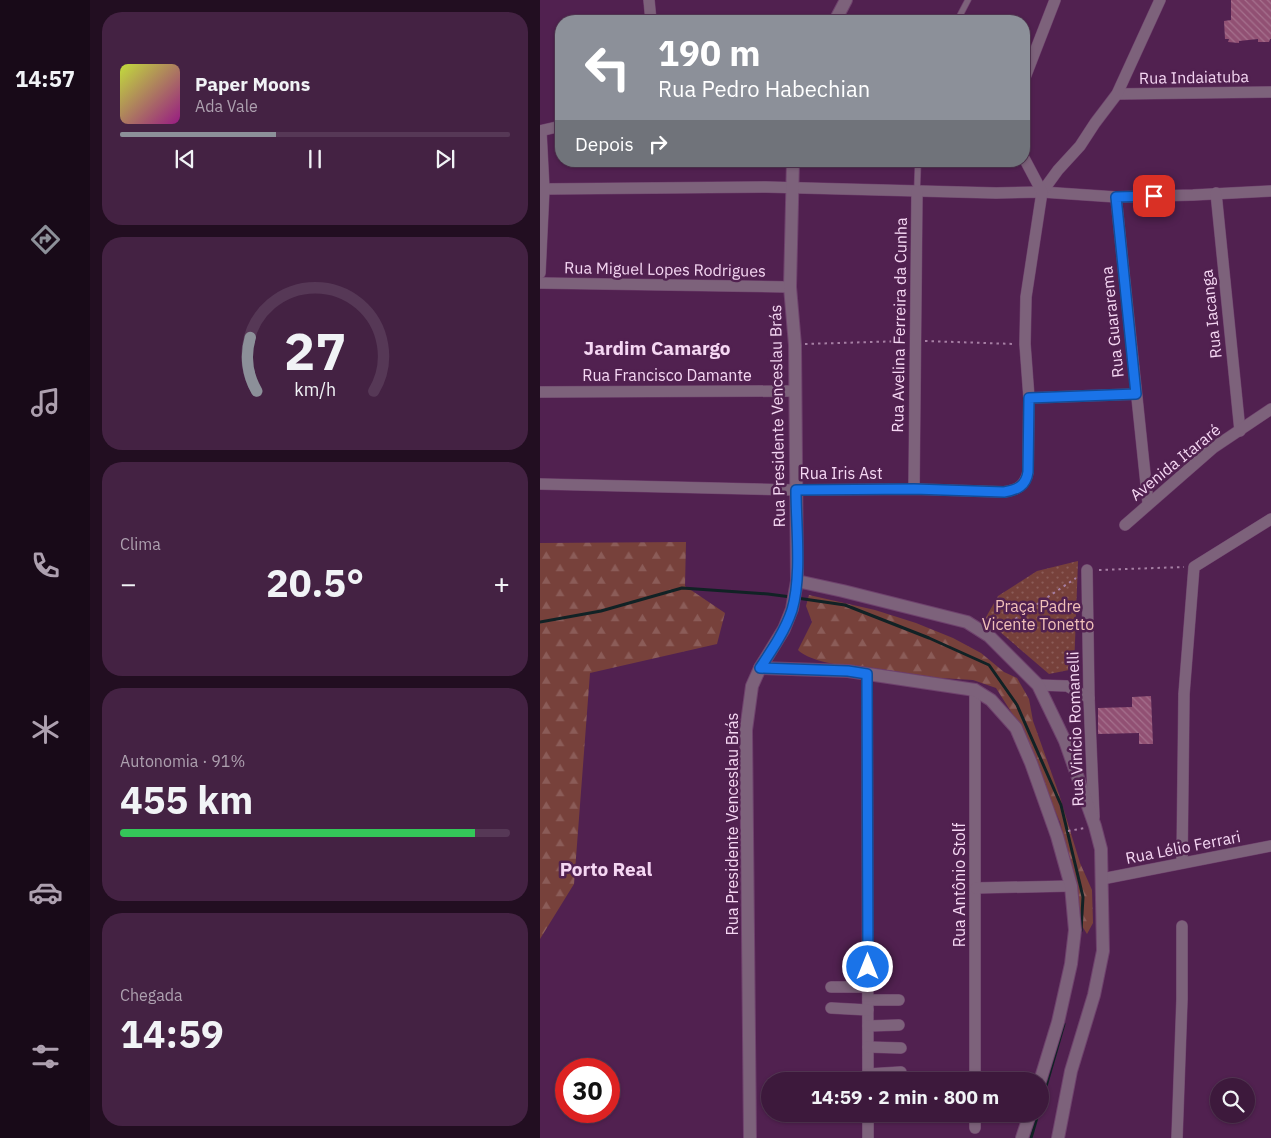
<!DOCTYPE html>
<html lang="pt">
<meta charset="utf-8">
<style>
:root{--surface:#3d193c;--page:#442243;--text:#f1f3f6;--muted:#ada0af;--line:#563856;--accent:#8c9099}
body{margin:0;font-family:"IBM Plex Sans",sans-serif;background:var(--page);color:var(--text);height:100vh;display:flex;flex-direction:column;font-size:19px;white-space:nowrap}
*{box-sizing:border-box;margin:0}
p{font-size:16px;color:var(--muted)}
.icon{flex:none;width:28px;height:28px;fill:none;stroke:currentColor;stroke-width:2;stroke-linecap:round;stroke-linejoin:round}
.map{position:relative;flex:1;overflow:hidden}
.panel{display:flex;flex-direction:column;gap:12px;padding:12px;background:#220e21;width:450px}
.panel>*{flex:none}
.guide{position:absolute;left:15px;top:15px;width:475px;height:152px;border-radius:20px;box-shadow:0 1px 4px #0004,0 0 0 1px var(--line);background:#8c9099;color:#fff;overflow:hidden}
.buttons{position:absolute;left:670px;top:1078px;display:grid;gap:10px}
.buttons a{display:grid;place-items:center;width:45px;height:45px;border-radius:50%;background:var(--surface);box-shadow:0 1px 4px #0004,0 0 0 1px var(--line);font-size:25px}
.speed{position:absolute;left:15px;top:1058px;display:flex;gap:10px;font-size:25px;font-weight:700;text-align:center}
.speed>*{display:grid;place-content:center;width:65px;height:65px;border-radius:50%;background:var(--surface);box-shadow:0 1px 4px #0004,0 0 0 1px var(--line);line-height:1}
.speed .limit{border:8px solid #d22;background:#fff;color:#111}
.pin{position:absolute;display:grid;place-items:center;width:42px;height:42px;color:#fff;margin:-21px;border-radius:10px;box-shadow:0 2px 8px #0006}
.me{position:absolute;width:55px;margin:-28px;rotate:0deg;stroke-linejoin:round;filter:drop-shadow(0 0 4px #0008)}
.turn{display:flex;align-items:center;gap:18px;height:105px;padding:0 20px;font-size:22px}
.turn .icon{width:65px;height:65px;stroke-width:2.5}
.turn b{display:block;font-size:35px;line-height:42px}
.then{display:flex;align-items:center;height:48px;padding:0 20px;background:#0003;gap:10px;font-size:19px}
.big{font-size:38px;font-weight:700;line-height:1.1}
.panel .tile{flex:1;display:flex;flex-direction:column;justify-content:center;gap:8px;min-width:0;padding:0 18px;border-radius:20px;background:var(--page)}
.panel .dial{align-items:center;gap:0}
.dial svg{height:130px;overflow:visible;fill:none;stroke:var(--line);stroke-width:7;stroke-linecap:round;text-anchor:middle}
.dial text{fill:var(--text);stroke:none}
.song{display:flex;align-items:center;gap:15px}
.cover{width:60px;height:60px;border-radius:8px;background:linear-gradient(135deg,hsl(70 70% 55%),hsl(310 70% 35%))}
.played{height:5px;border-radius:2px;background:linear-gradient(90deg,var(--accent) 40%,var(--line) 40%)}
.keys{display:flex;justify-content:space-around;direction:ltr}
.heat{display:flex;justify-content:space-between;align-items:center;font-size:28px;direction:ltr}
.charge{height:8px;border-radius:4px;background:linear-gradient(90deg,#34c759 91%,var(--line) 0)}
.trip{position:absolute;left:221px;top:1072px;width:288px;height:50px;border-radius:25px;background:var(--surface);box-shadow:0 1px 4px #0004,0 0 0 1px var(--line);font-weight:700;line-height:50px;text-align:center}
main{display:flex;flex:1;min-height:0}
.tab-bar{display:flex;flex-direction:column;width:90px;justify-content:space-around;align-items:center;background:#180a18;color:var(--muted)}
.tab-bar .icon{width:35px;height:35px}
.tab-bar .selected{color:var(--accent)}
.tab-bar b{font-size:22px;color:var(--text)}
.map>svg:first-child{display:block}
.forest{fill:url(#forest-firs)}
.park{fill:url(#park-dots)}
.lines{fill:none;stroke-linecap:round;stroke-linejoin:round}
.stream{stroke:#112225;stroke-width:3}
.building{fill:url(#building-back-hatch)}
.service-casing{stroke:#6f426d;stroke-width:7}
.minor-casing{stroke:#6f426d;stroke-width:12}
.tertiary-casing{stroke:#6f426d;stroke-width:14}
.path{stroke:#a67fa4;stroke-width:2;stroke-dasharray:2.5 4;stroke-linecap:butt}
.service{stroke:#7d627b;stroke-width:5.5}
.minor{stroke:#7d627b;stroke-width:11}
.tertiary{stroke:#7d627b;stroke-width:12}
.route-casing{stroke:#114b97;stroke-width:12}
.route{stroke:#1a73e8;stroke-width:9}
.labels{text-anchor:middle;stroke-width:5;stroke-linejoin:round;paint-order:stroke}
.street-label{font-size:16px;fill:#f5d7f3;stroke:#512150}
.park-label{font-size:16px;fill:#f1c0b9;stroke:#512150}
.quarter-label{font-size:19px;font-weight:bold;fill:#f5d7f3;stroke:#512150}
</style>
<main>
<nav class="tab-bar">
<b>14:57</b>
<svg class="icon selected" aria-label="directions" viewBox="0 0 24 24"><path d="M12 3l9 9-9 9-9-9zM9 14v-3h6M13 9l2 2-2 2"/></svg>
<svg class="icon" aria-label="music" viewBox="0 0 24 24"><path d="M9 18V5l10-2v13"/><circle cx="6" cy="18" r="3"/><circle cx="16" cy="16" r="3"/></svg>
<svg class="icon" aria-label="phone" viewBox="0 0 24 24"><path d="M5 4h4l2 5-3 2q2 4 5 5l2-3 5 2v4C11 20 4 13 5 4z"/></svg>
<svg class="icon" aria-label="climate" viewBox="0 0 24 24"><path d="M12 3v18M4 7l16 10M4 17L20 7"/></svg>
<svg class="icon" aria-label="car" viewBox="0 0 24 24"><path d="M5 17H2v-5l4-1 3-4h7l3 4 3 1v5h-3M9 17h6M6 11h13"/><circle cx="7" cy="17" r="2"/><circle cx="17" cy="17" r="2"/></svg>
<svg class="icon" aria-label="filters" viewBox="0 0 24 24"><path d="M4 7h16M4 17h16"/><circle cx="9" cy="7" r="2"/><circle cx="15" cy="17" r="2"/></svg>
</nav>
<section class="panel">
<div class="tile">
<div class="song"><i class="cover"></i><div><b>Paper Moons</b><p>Ada Vale</p></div></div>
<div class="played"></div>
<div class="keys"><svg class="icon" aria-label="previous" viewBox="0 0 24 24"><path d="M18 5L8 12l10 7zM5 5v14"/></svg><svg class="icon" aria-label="pause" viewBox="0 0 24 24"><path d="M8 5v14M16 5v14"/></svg><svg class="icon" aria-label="next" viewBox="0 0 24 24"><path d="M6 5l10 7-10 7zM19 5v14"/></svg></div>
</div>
<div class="tile dial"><svg viewBox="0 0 100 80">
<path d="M14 69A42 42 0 1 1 86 69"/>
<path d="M14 69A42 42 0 0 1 10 36" stroke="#8c9099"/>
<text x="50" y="56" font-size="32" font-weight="700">27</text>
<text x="50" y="72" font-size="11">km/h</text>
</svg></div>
<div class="tile"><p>Clima</p>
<div class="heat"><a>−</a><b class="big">20.5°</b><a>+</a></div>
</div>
<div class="tile"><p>Autonomia · 91%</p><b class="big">455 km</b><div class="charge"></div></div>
<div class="tile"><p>Chegada</p><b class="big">14:59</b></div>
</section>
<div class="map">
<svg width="731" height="1138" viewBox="0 0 731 1138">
<defs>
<pattern id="forest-firs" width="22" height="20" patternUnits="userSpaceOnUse" patternTransform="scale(1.25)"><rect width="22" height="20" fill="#77413b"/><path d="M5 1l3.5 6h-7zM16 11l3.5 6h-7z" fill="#8b5c58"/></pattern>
<pattern id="park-dots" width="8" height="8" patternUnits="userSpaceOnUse" patternTransform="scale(1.25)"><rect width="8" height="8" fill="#77413b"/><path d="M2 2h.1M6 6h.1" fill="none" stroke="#8b5c58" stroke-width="1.8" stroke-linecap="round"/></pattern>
<pattern id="building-back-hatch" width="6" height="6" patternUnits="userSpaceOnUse" patternTransform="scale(1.25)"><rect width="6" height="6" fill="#915073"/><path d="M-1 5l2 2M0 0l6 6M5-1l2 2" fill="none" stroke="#a6718e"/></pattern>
</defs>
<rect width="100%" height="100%" fill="#512150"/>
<g class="forest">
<path d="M146 542 145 586 185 613 177 644 50 673 34 884 0 939V543Z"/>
<path d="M269 595 335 610 376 623 413 638 441 653 464 672 477 678 489 699 493 721 519 794 540 863 552 890 553 923 547 934 537 918 529 857 520 822 494 763 480 726 456 688 433 680 400 678 314 665C300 667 268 660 258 650L272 622 266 606Z"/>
</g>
<path class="park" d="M538 561 534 669 509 674 445 619 458 596 497 571Z"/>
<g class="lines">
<g class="stream">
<path d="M257 598 305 605 389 638 449 665 477 705 521 805 543 897 541 931"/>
<path d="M0 622 61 611 142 588 228 594 251 597"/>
<path d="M500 1107 524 1024"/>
<path d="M491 1138 498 1114"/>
</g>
</g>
<g class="building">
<path d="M691 0H731V39H730L729 42H718V39L699 41V43L688 42 689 39H685L684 21 691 20Z"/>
<path d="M611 696 613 744H599V733L558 734V708L592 707V697Z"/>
</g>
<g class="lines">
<defs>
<g id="service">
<path d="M417 21 428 0"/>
<path d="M377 192 378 161"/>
</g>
<g id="minor">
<path d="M109 0 111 21"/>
<path d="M484 80 515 0"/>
<path d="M577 94 731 92"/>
<path d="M0 131 21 126"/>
<path d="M4 189 226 187 456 193 502 192 576 197 653 195 731 191"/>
<path d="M502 192 518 170 540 146 555 123 577 94 620 0"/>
<path d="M676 193 700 431"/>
<path d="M576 197 608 503"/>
<path d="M0 273 4 189 1 131"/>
<path d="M0 283 250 287"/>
<path d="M0 392 255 391"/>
<path d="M489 398 596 394"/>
<path d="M0 484 256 490 374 489 464 492C477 490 485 486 488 472L489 398 485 344 486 297 502 192 484 158"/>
<path d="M374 489 377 192"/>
<path d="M585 525 673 448 731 409"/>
<path d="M547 570 549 698 554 817"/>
<path d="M327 674 328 1081"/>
<path d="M498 685 527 686 549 698"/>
<path d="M435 690V1081"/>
<path d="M642 863 644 694 654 567 731 519"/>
<path d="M562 879 731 846"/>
<path d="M436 888 531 886"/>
<path d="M291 987H328"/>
<path d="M328 1000H359"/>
<path d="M291 1008 328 1010"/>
<path d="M328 1026 359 1025"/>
<path d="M328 1047 361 1048"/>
<path d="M328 1074 361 1072"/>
<path d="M328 1114V1138"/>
<path d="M435 1128V1114"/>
<path d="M637 1138 642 999V926"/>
</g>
<g id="tertiary">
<path d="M295 21 306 0"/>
<path d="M257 581 303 591 427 622 449 636 498 685 525 741 555 826 561 849 563 951 554 995 531 1071 518 1138"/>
<path d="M220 668 308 671 435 690 451 700 476 728 491 763 517 836 531 886 535 930 531 964 518 1022 500 1081"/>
<path d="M210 1138 206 730 212 686 220 668 244 629 252 609 257 581 255 345 250 287 253 161"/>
<path d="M482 1138 490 1114"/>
</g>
</defs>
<use href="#service" class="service-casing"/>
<use href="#minor" class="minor-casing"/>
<use href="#tertiary" class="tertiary-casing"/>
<g class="path">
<path d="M385 341 475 344"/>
<path d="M265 344 365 341"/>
<path d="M559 570 644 567"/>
<path d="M459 630 536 578"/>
<path d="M528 831 545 828"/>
</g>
<use href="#service" class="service"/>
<use href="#minor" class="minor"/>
<use href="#tertiary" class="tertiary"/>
</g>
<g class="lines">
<defs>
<path id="route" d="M328 967 327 674 308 671 220 668C232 650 245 631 252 610 262 576 256 526 256 490L374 489 464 492C477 490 486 486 488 472L489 398 596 394 576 197 614 196"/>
</defs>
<use href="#route" class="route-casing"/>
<use href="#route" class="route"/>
</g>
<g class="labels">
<g class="street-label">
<text transform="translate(654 77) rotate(-1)" y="6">Rua Indaiatuba</text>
<text transform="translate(125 269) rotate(1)" y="6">Rua Miguel Lopes Rodrigues</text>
<text transform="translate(671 314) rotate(-96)" y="6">Rua Iacanga</text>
<text transform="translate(572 322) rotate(-96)" y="6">Rua Guararema</text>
<text transform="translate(359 325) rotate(-89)" y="6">Rua Avelina Ferreira da Cunha</text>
<text x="127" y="381">Rua Francisco Damante</text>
<text transform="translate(237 416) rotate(-91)" y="6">Rua Presidente Venceslau Brás</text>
<text transform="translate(635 462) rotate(-39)" y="6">Avenida Itararé</text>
<text x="301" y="479">Rua Iris Ast</text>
<text transform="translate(535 729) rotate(-92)" y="6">Rua Vinício Romanelli</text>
<text transform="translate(192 824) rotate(-90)" y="6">Rua Presidente Venceslau Brás</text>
<text transform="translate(643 847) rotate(-11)" y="6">Rua Lélio Ferrari</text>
<text transform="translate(419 885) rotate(-90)" y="6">Rua Antônio Stolf</text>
</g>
<g class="park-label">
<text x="498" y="612">Praça Padre<tspan x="498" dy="18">Vicente Tonetto</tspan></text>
</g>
<g class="quarter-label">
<text x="117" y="355">Jardim Camargo</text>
<text x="66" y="876">Porto Real</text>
</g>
</g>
</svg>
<div class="buttons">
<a><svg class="icon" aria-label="search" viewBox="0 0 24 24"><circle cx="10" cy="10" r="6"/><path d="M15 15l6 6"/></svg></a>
</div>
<div class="speed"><div class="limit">30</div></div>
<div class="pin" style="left:614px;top:196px;background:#d93025"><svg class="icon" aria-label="arrive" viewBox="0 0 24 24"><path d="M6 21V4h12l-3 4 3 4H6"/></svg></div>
<svg class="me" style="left:328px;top:967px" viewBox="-20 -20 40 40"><circle r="17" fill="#1a73e8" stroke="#fff" stroke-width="3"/><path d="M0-11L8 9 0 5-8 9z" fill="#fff"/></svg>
<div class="trip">14:59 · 2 min · 800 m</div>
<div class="guide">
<div class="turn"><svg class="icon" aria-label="left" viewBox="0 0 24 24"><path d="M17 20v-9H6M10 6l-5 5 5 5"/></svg><div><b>190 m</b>Rua Pedro Habechian</div></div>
<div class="then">Depois<svg class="icon" aria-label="right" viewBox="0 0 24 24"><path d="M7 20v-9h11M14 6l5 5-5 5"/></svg></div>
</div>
</div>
</main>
